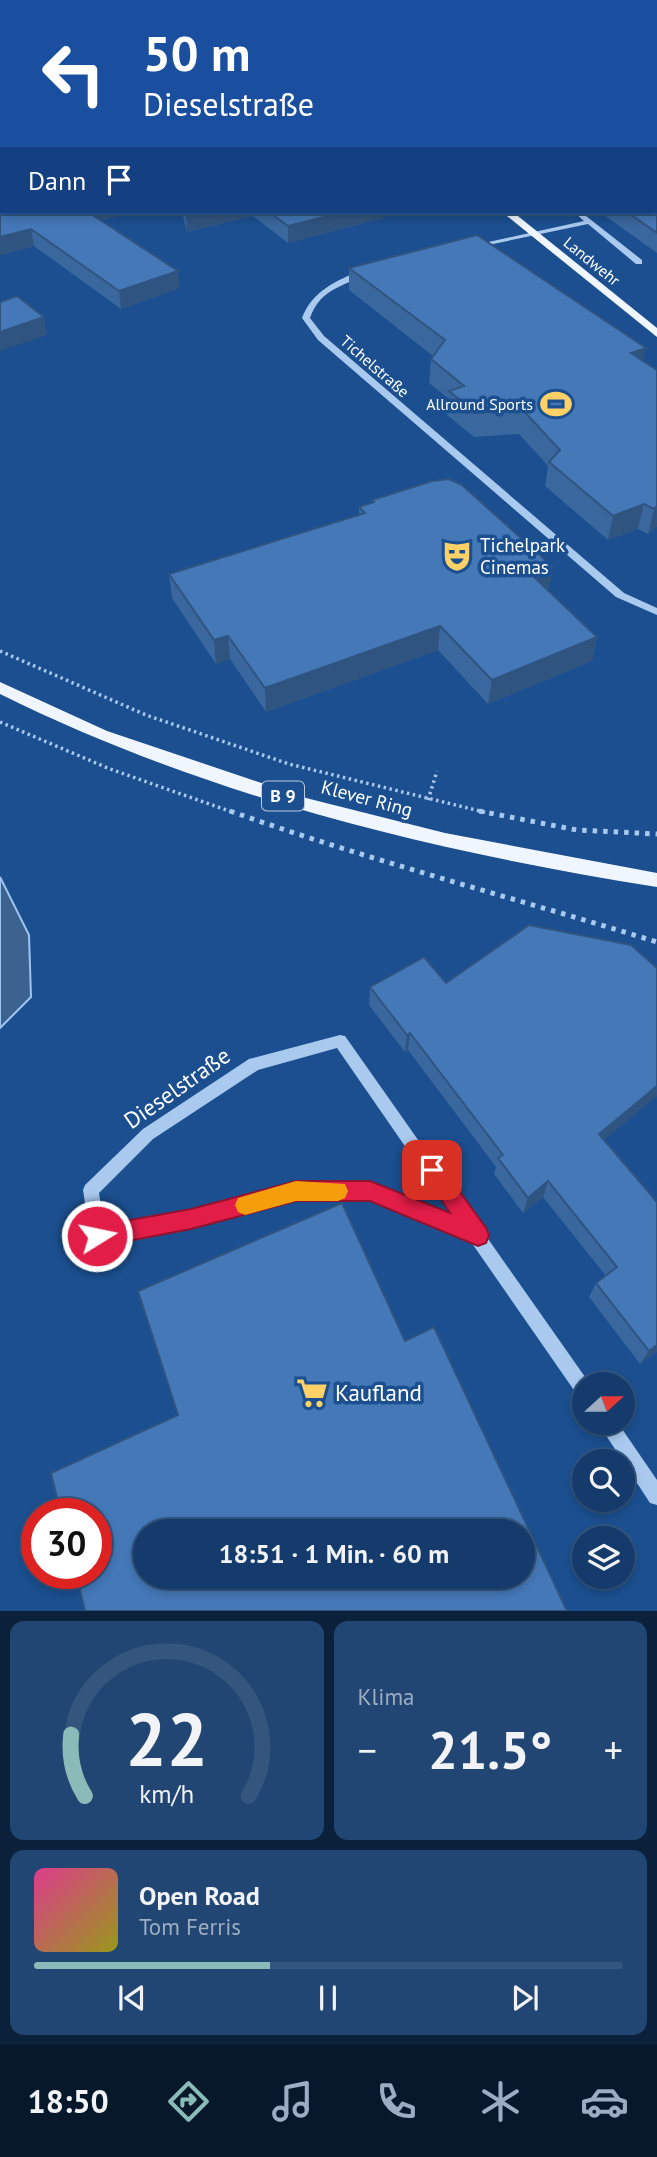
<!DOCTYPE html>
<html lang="de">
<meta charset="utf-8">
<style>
:root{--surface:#143b6b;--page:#214673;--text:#f1f3f6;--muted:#9dadc1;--line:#33557e;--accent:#8bbbb9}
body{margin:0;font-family:"PT Sans",sans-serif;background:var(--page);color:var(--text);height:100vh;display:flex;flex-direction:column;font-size:26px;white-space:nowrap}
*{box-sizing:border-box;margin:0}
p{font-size:23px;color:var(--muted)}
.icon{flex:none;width:38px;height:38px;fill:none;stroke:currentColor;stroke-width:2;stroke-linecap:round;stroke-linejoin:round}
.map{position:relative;height:1611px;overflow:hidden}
.sheet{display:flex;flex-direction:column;gap:10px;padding:10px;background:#0b203b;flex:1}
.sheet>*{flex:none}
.hud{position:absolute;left:0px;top:0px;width:658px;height:214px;box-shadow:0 4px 10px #0003,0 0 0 2px var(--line);background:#1a4fa0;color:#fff;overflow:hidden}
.needle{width:46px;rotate:69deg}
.fabs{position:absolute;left:572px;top:1372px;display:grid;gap:14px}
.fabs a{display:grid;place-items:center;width:63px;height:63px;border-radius:50%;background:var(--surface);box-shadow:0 4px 10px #0003,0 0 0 2px var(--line);font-size:35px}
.speed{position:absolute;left:21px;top:1498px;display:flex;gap:14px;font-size:35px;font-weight:700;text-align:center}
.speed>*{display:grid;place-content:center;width:91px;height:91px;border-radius:50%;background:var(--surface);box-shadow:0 4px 10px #0003,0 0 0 2px var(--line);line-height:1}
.speed .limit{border:10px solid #d22;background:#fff;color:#111}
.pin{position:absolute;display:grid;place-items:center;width:60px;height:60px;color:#fff;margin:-30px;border-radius:14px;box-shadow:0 4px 10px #0006}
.me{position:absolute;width:77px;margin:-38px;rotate:80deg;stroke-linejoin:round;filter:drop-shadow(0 0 5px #0008)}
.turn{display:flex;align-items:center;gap:24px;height:147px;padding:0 28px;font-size:32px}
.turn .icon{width:91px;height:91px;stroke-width:2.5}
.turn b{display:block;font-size:49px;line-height:60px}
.then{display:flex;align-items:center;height:66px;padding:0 28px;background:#0003;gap:14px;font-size:26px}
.big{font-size:52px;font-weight:700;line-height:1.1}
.sheet .tile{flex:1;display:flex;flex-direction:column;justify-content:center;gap:10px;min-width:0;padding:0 24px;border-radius:14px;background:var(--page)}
.sheet .dial{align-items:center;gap:0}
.dial svg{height:182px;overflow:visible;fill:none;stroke:var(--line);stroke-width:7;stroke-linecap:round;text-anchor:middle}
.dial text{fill:var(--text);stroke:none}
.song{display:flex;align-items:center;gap:21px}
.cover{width:84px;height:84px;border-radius:10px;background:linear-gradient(135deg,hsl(330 70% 55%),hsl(60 70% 35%))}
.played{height:7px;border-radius:4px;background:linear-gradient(90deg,var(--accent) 40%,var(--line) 40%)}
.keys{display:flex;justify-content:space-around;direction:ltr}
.heat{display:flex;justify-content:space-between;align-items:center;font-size:38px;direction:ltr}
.sheet .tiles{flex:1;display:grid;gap:10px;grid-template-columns:1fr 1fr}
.tile:last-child{grid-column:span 2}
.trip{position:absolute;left:133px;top:1519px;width:402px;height:70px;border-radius:35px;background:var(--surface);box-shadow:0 4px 10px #0003,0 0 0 2px var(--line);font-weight:700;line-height:70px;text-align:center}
.tabs{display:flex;height:112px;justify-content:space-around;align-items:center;background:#08182b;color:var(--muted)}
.tabs .icon{width:49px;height:49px}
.tabs .current{color:var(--accent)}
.tabs b{font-size:32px;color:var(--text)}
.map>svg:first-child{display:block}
.green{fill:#2e69ad}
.water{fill:#3c6290;stroke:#9cc4f0;stroke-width:2}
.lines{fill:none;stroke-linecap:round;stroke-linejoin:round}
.stream{stroke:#9cc4f0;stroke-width:4.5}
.path-far2{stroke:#a9c9ee;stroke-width:2;stroke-dasharray:2 2.5;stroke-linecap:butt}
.path-far1{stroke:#a9c9ee;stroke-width:3.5;stroke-dasharray:2.5 3.5;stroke-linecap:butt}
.path{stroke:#a9c9ee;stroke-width:5;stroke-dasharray:4.5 6;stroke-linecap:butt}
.minor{fill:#a9c9ee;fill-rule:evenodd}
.major{fill:#f0f6ff;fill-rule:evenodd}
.wall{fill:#3a679d}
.shaded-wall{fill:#305480}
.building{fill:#4478b7;stroke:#305480;stroke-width:2;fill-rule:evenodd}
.route{fill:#e11d48;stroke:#92132f;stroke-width:2}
.slow{fill:#f59e0b}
.labels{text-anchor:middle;stroke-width:7;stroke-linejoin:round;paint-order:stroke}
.far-street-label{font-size:16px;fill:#fff;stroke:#1b4f8f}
.far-poi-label{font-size:16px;fill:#fff;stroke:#1b4f8f;text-anchor:end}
.shield{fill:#1b4f8f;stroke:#bbcadd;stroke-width:2}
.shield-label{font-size:18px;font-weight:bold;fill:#fff}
.poi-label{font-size:19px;fill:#fff;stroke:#1b4f8f;text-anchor:start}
.street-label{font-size:19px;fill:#fff;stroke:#1b4f8f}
.near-street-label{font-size:23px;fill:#fff;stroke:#1b4f8f}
.near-poi-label{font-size:23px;fill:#fff;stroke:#1b4f8f;text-anchor:start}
</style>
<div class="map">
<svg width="657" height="1611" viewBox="0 0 657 1611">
<rect width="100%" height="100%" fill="#1b4f8f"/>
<path class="green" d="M89 0H361L78 2Z"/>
<path class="water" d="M0 877 29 935 31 997 0 1028Z"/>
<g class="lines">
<path class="stream" d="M142 2 152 0"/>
<path class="path-far2" d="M112 2 121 0"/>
<g class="path-far1">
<path d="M0 651 146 715 289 764 488 813"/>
<path d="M0 722 110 769 235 813"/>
<path d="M428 800 437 771"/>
</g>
<g class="path">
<path d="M230 811C371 861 515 898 657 942"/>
<path d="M479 811 577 830 657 834"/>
</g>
<g class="minor">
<rect x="656" y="72" width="1" height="4"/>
<path d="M574 212H581L642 260V264H636L588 224 474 248 470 246 584 221Z"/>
<path d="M362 270 369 272C345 287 321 287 310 318L324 336 624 593 657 608V615L616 597 318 340 302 318C313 290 336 281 362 270Z"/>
<path d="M340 1035 345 1036 480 1228 484 1229 486 1236 590 1384H584V1399L578 1396 469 1239 370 1199H296L191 1227 97 1244 91 1242 83 1190 85 1185 143 1129 249 1059ZM337 1048 454 1217 370 1183H296L191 1211 104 1227 99 1193 153 1139 258 1070Z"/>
<path d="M598 1423H618L657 1480V1505L650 1503Z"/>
</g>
<g class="major">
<rect x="373" y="0" width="6" height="2"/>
<path d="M502 212H513L657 328V337Z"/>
<path d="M0 682 107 731 306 798 445 833 657 873V887C431 851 206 796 0 694Z"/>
</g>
</g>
<g class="wall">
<path d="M2 142V212L102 221 180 288 121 309 34 246 0 255V143Z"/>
<path d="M657 188V253L600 212H656Z"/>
<path d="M182 212H383V218L288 243 253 216 187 232Z"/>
<path d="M349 268 643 361 657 526 648 534 638 529 608 540 545 486 548 466 519 434 474 437 447 415 449 399 429 383 431 359 433 356 349 290Z"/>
<path d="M372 500 548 591 597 637 592 661 488 704 438 650 266 712 230 659 216 664 172 598 169 574 359 515V507L372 503Z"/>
<path d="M446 983 604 1140 657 1351 640 1364 589 1297 596 1283 606 1276 543 1197 523 1213 494 1174 496 1167 408 1050 405 1052 369 1005 370 987Z"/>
</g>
<g class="shaded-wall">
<path d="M83 212H134L85 225Z"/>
<path d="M200 212H253V216L187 232 186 215Z"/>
<path d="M344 212H383V218L288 243V226Z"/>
<path d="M31 229 34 246 0 255V237Z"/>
<path d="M178 271 180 288 121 309 119 291Z"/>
<path d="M44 317 47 335 0 351V332Z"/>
<path d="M646 348 640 372 631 353Z"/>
<path d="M644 504 638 529 608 540 613 516Z"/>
<path d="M657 506V526L648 534 654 509Z"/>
<path d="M553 567 549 591 532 575Z"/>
<path d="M440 626 438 650 266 712 265 688Z"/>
<path d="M228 636 230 659 216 664 214 640Z"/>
<path d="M597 637 592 661 488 704 492 680Z"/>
<path d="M410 1033 408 1050 405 1052 407 1035Z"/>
<path d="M657 1086V1096L592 1150 599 1134Z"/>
<path d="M548 1181 543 1197 523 1213 528 1198Z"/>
<path d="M657 1345V1351L640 1364 649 1351Z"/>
</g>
<g class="building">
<path d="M0 36H2V65L0 64Z"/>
<path d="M656 97 657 98 656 152Z"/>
<path d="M2 142V193H0V143Z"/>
<path d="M656 187 657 188V233L627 212H656Z"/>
<path d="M2 198V212H88L178 271 119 291 31 229 0 237V199Z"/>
<path d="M185 212H200L186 215Z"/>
<path d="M269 212H344L288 226Z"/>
<path d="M477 235 646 348 631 353 657 370V506L654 509 644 504 613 516 549 462 560 450 522 409 476 413 449 391 464 386 431 359 445 340 349 268Z"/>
<path d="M17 296 44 317 0 332V302Z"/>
<path d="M449 479 462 485 553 567 532 575 597 637 492 680 440 626 265 688 228 636 214 640 169 574 365 513 359 507 374 502 372 500 432 481Z"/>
<path d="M529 925 631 945 657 968V1086L599 1134 657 1202V1345L649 1351 596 1283 617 1267 548 1181 528 1198 498 1158 503 1155 410 1033 407 1035 370 987 424 957 446 983Z"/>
<path d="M342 1203 405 1341 434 1327 567 1611H85L76 1573H96V1514H61L51 1473 178 1415 138 1291ZM145 1531H523V1577H145Z"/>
</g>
<path class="route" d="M432 1161 439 1163 486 1228 489 1235 486 1243 478 1246 370 1201H296L191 1229 97 1247 90 1244 87 1236 90 1229 97 1226 191 1209 296 1181H370L450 1213 422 1170 425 1163Z"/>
<path class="slow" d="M296 1181 345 1184 348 1191 345 1198 338 1201H296L245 1215 238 1212 235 1205 238 1198Z"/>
<defs>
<symbol id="stadium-bare" viewBox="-9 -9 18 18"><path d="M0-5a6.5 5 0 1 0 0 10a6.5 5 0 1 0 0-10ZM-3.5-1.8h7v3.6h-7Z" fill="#ffd166" stroke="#1b4f8f" stroke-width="2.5" paint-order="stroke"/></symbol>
<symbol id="theatre-bare" viewBox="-9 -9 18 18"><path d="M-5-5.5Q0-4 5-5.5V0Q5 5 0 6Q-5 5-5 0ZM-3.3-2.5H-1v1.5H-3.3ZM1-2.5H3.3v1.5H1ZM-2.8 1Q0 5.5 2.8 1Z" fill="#ffd166" stroke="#1b4f8f" stroke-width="2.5" paint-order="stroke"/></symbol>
<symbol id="supermarket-bare" viewBox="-9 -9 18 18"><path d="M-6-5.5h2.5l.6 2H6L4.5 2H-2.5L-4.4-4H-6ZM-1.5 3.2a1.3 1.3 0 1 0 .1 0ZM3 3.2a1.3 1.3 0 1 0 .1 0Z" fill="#ffd166" stroke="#1b4f8f" stroke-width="2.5" paint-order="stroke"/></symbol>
</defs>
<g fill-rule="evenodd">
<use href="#stadium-bare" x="534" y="382" width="44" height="44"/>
<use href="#theatre-bare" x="435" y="534" width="44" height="44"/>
<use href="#supermarket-bare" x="290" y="1371" width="44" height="44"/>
</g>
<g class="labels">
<g class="far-street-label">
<text transform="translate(592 261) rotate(39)" y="6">Landwehr</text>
<text transform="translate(375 366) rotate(41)" y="6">Tichelstraße</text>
</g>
<g class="far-poi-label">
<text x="533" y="410">Allround Sports</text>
</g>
<rect class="shield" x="262" y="781.5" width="42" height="29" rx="5"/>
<g class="shield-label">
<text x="283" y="802">B 9</text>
</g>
<g class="poi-label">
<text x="480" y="552">Tichelpark<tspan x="480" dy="22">Cinemas</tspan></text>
</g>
<g class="street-label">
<text transform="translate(367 798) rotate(15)" y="7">Klever Ring</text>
</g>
<g class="near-street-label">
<text transform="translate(177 1088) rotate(-35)" y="8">Dieselstraße</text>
</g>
<g class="near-poi-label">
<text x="335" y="1401">Kaufland</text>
</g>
</g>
</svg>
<div class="fabs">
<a><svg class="needle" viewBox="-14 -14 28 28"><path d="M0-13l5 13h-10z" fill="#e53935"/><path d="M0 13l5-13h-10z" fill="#9dadc1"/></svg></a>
<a><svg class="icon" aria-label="search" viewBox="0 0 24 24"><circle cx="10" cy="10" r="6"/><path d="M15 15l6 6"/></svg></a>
<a><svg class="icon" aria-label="layers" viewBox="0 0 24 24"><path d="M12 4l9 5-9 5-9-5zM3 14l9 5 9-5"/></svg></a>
</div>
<div class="speed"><div class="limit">30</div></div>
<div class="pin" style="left:432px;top:1170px;background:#d93025"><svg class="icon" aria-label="arrive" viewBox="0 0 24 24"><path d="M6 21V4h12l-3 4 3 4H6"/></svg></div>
<svg class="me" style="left:97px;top:1236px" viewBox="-20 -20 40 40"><circle r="17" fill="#e11d48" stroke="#fff" stroke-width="3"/><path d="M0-11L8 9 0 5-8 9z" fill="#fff"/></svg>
<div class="trip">18:51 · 1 Min. · 60 m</div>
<div class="hud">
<div class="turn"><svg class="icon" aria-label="left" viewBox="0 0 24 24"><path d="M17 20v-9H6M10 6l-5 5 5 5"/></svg><div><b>50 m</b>Dieselstraße</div></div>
<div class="then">Dann<svg class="icon" aria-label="arrive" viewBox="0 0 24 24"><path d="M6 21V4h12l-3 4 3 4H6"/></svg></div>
</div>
</div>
<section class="sheet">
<div class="tiles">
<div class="tile dial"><svg viewBox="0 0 100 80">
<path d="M14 69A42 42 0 1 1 86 69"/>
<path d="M14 69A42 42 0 0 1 8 42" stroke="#8bbbb9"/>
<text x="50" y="56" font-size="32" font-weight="700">22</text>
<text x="50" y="72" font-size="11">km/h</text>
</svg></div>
<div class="tile"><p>Klima</p>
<div class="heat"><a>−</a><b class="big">21.5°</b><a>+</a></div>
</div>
<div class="tile">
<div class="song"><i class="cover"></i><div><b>Open Road</b><p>Tom Ferris</p></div></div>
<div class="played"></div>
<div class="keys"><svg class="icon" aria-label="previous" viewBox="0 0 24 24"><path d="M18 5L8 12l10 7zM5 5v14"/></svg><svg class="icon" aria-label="pause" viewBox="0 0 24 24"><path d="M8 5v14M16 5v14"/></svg><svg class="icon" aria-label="next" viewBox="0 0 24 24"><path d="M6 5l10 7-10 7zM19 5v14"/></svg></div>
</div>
</div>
</section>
<nav class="tabs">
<b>18:50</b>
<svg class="icon current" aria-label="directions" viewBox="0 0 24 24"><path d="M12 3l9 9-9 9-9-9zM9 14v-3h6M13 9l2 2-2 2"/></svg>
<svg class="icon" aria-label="music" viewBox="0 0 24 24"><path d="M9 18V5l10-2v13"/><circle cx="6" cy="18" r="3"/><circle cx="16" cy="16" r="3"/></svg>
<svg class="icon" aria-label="phone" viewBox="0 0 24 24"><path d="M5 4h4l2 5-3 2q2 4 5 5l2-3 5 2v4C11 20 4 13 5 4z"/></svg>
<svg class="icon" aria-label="climate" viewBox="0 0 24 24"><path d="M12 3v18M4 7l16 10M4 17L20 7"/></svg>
<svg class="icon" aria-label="car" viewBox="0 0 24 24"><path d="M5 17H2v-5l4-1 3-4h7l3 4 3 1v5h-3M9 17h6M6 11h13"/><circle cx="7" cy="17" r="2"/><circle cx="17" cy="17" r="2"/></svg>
</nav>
